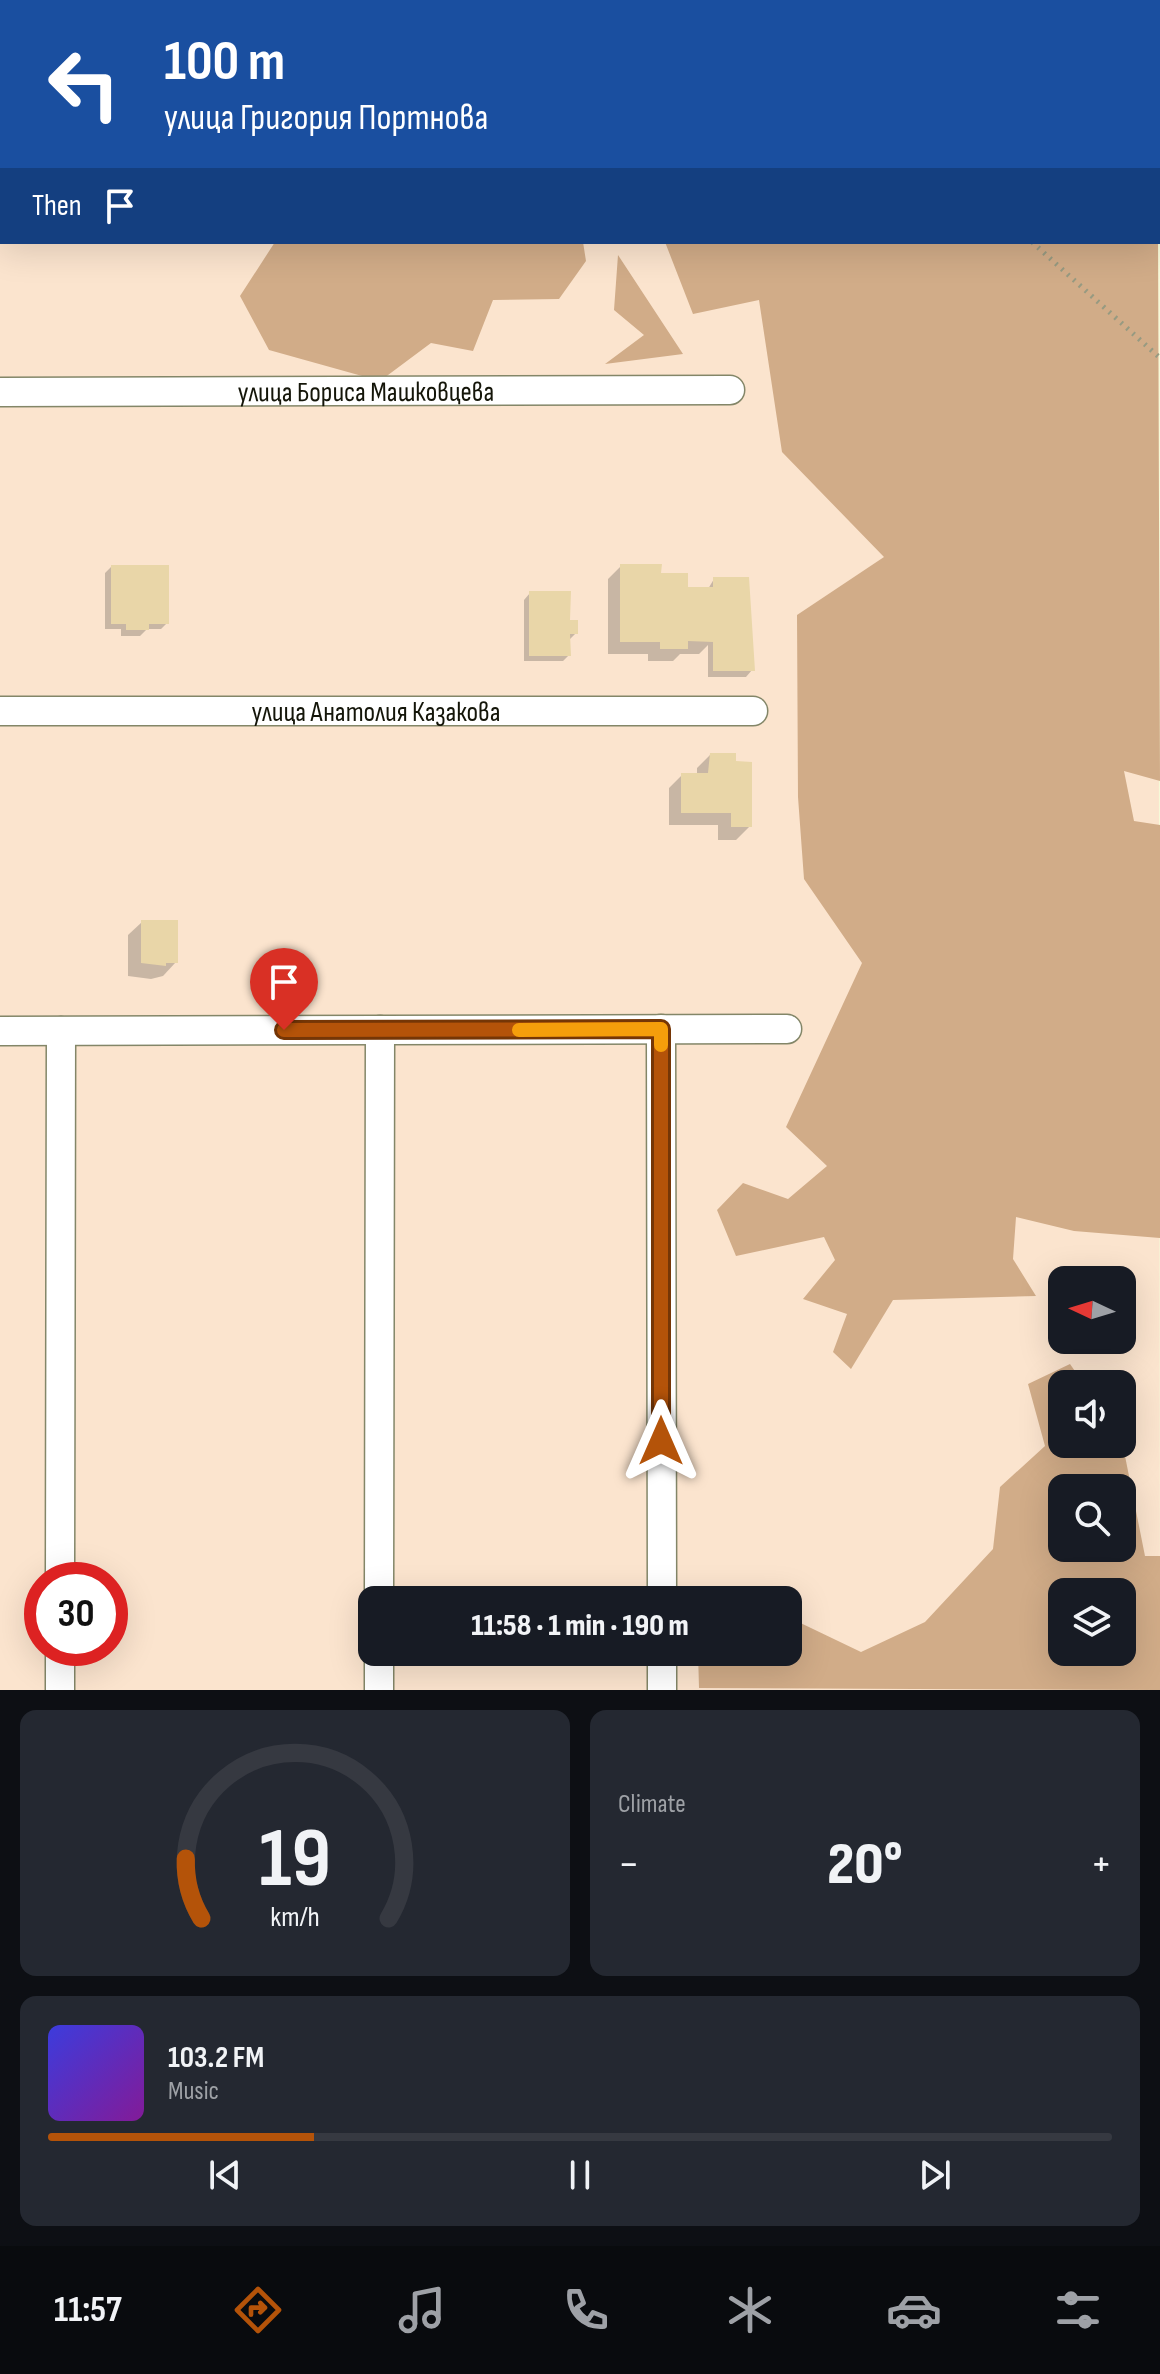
<!DOCTYPE html>
<meta charset="utf-8">
<style>
:root{--surface:#171b24;--page:#242831;--text:#f1f3f6;--muted:#9ea1a6;--line:#363941;--accent:#b45309}
body{margin:0;font-family:"Sofia Sans Condensed",sans-serif;background:var(--page);color:var(--text);height:100vh;display:flex;flex-direction:column;font-size:30px;white-space:nowrap}
*{box-sizing:border-box;margin:0}
p{font-size:26px;color:var(--muted)}
.icon{flex:none;width:44px;height:44px;fill:none;stroke:currentColor;stroke-width:2;stroke-linecap:round;stroke-linejoin:round}
.map{position:relative;height:1690px;overflow:hidden}
.drawer{display:flex;flex-direction:column;gap:20px;padding:20px;background:#0d0f14;flex:1}
.drawer>*{flex:none}
.guide{position:absolute;left:0px;top:0px;width:1160px;height:244px;box-shadow:0 8px 32px #0002;background:#1a4fa0;color:#fff;overflow:hidden}
.needle{width:52px;rotate:274deg}
.buttons{position:absolute;left:1048px;top:1266px;display:grid;gap:16px}
.buttons a{display:grid;place-items:center;width:88px;height:88px;border-radius:16px;background:var(--surface);box-shadow:0 8px 32px #0002;font-size:40px}
.speed{position:absolute;left:24px;top:1562px;display:flex;gap:16px;font-size:40px;font-weight:700;text-align:center}
.speed>*{display:grid;place-content:center;width:104px;height:104px;border-radius:50%;background:var(--surface);box-shadow:0 8px 32px #0002;line-height:1}
.speed .limit{border:12px solid #d22;background:#fff;color:#111}
.pin{position:absolute;display:grid;place-items:center;width:68px;height:68px;color:#fff;margin:-82px -34px;border-radius:50% 50% 50% 0;rotate:-45deg;box-shadow:0 0 8px #0007}
.pin .icon{rotate:45deg}
.me{position:absolute;width:88px;margin:-44px;rotate:0deg;stroke-linejoin:round;filter:drop-shadow(0 0 6px #0008)}
.turn{display:flex;align-items:center;gap:28px;height:168px;padding:0 32px;font-size:36px}
.turn .icon{width:104px;height:104px;stroke-width:2.5}
.turn b{display:block;font-size:56px;line-height:68px}
.then{display:flex;align-items:center;height:76px;padding:0 32px;background:#0003;gap:16px;font-size:30px}
.big{font-size:60px;font-weight:800;line-height:1.1}
.drawer .tile{flex:1;display:flex;flex-direction:column;justify-content:center;gap:12px;min-width:0;padding:0 28px;border-radius:16px;background:var(--page)}
.drawer .dial{align-items:center;gap:0}
.dial svg{height:208px;overflow:visible;fill:none;stroke:var(--line);stroke-width:7;stroke-linecap:round;text-anchor:middle}
.dial text{fill:var(--text);stroke:none}
.song{display:flex;align-items:center;gap:24px}
.cover{width:96px;height:96px;border-radius:12px;background:linear-gradient(135deg,hsl(240 70% 55%),hsl(290 70% 35%))}
.played{height:8px;border-radius:4px;background:linear-gradient(90deg,var(--accent) 25%,var(--line) 25%)}
.keys{display:flex;justify-content:space-around;direction:ltr}
.heat{display:flex;justify-content:space-between;align-items:center;font-size:44px;direction:ltr}
.drawer .tiles{flex:1;display:grid;gap:20px;grid-template-columns:1fr 1fr}
.tile:last-child{grid-column:span 2}
.trip{position:absolute;left:358px;top:1586px;width:444px;height:80px;border-radius:16px;background:var(--surface);box-shadow:0 8px 32px #0002;font-weight:800;line-height:80px;text-align:center}
.menu{display:flex;height:128px;justify-content:space-around;align-items:center;background:#090b0e;color:var(--muted)}
.menu .icon{width:56px;height:56px}
.menu .selected{color:var(--accent)}
.menu b{font-size:36px;color:var(--text)}
.map>svg:first-child{display:block}
.green{fill:#fbe4ce;fill-rule:evenodd}
.forest{fill:#d1ac88;fill-rule:evenodd}
.shadow{fill:#0003}
.building{fill:#e9d6a8}
.lines{fill:none;stroke-linecap:round;stroke-linejoin:round}
.minor-casing{stroke:#838668;stroke-width:31}
.path{stroke:#979a81;stroke-width:5;stroke-dasharray:2 6;stroke-linecap:butt}
.minor{stroke:#fff;stroke-width:28}
.route-casing{stroke:#753606;stroke-width:20}
.route{stroke:#b45309;stroke-width:14}
.slow{stroke:#f59e0b;stroke-width:14}
.labels{text-anchor:middle;stroke-width:6;stroke-linejoin:round;paint-order:stroke}
.street-label{font-size:28px;fill:#141509;stroke:#fff}
</style>
<div class="map">
<svg width="1160" height="1690" viewBox="0 0 1160 1690">
<rect width="100%" height="100%" fill="#f6fad8"/>
<path class="green" d="M0 0H1139L2 2V242H1158V37L1160 1690H0ZM1062 1280H1122V1340H1062ZM1062 1384H1122V1444H1062ZM1062 1488H1122V1548H1062ZM42 1580H110V1648H42ZM1062 1592H1122V1652H1062ZM372 1600H788V1652H372Z"/>
<g class="forest">
<path d="M1158 241 1160 781 1124 771 1134 821 1160 825V1238L1074 1231 1016 1217 1013 1259 1036 1296 893 1300 851 1369 833 1352 847 1314 803 1299 835 1260 824 1237 736 1256 717 1210 743 1183 788 1199 827 1166 786 1127 862 963 804 879 798 797 797 615 884 557 782 452 759 300 693 314 665 242Z"/>
<path d="M275 242H583L586 261 559 299 493 300 473 351 431 343 380 381 269 350 240 296Z"/>
<path d="M618 255 683 354 605 364 644 335 614 310Z"/>
<path d="M1070 1364 1084 1384H1062V1444H1122V1441L1145 1556H1160V1690L699 1688 698 1652H788V1617L861 1652 925 1622 993 1549 1000 1487 1045 1446 1028 1384ZM1122 1488V1548H1062V1488ZM1122 1592V1652H1062V1592Z"/>
</g>
<g class="shadow">
<path d="M621 566 659 575 686 589H708L714 579 752 670 746 677H708V645L699 654H680L673 661H648V654H608V579Z"/>
<path d="M111 567 167 623 161 629H147L140 636H121V629H105V573Z"/>
<path d="M530 593 568 622 576 633 570 639 569 655 563 661H524V600Z"/>
<path d="M710 755 750 826 736 840H718V825H669V788L682 775H697V768Z"/>
<path d="M142 922 176 962 163 976 151 979 128 976V935Z"/>
</g>
<g class="building">
<path d="M620 564H662L661 573H688V587H713V577H749L755 671H713V642L688 641V649H660V642H620Z"/>
<path d="M111 565H169V624H149V630H126V624H111Z"/>
<path d="M529 591H571L570 620H578V634H570L571 656H529Z"/>
<path d="M710 753H736V761L752 762V827H731V813H681V773H708Z"/>
<path d="M141 920H178V963H166V966L141 963Z"/>
</g>
<g class="lines">
<defs>
<g id="minor">
<path d="M0 72H2"/>
<path id="s1" d="M0 392 730 390"/>
<path id="s2" d="M0 711H753"/>
<path d="M661 1029 662 1600"/>
<path d="M0 1031 787 1029"/>
<path d="M60 1580 61 1031"/>
<path d="M379 1600 380 1030"/>
<path d="M662 1652V1690"/>
<path d="M60 1690V1648"/>
<path d="M379 1690V1652"/>
</g>
</defs>
<use href="#minor" class="minor-casing"/>
<g class="path">
<path d="M882 0 883 2"/>
<path d="M1110 0 1111 2"/>
<path d="M1158 0 1160 3"/>
<path d="M1158 140 1160 145"/>
<path d="M1032 242 1160 358"/>
</g>
<use href="#minor" class="minor"/>
</g>
<g class="lines">
<defs>
<path id="route" d="M284 1030 661 1029V1441"/>
</defs>
<use href="#route" class="route-casing"/>
<use href="#route" class="route"/>
<path class="slow" d="M519 1030 661 1029V1045"/>
</g>
<g class="labels">
<g class="street-label">
<text dy="10" stroke="none"><textPath href="#s1" startOffset="366">улица Бориса Машковцева</textPath></text>
<text dy="10" stroke="none"><textPath href="#s2" startOffset="376">улица Анатолия Казакова</textPath></text>
</g>
</g>
</svg>
<div class="buttons">
<a><svg class="needle" viewBox="-14 -14 28 28"><path d="M0-13l5 13h-10z" fill="#e53935"/><path d="M0 13l5-13h-10z" fill="#9ea1a6"/></svg></a>
<a><svg class="icon" aria-label="sound" viewBox="0 0 24 24"><path d="M4 9h4l5-4v14l-5-4H4zM17 9q2 3 0 6"/></svg></a>
<a><svg class="icon" aria-label="search" viewBox="0 0 24 24"><circle cx="10" cy="10" r="6"/><path d="M15 15l6 6"/></svg></a>
<a><svg class="icon" aria-label="layers" viewBox="0 0 24 24"><path d="M12 4l9 5-9 5-9-5zM3 14l9 5 9-5"/></svg></a>
</div>
<div class="speed"><div class="limit">30</div></div>
<div class="pin" style="left:284px;top:1030px;background:#d93025"><svg class="icon" aria-label="arrive" viewBox="0 0 24 24"><path d="M6 21V4h12l-3 4 3 4H6"/></svg></div>
<svg class="me" style="left:661px;top:1441px" viewBox="-20 -20 40 40"><path d="M0-17L14 15 0 8-14 15z" fill="#b45309" stroke="#fff" stroke-width="4"/></svg>
<div class="trip">11:58 · 1 min · 190 m</div>
<div class="guide">
<div class="turn"><svg class="icon" aria-label="left" viewBox="0 0 24 24"><path d="M17 20v-9H6M10 6l-5 5 5 5"/></svg><div><b>100 m</b>улица Григория Портнова</div></div>
<div class="then">Then<svg class="icon" aria-label="arrive" viewBox="0 0 24 24"><path d="M6 21V4h12l-3 4 3 4H6"/></svg></div>
</div>
</div>
<section class="drawer">
<div class="tiles">
<div class="tile dial"><svg viewBox="0 0 100 80">
<path d="M14 69A42 42 0 1 1 86 69"/>
<path d="M14 69A42 42 0 0 1 8 46" stroke="#b45309"/>
<text x="50" y="56" font-size="32" font-weight="700">19</text>
<text x="50" y="72" font-size="11">km/h</text>
</svg></div>
<div class="tile"><p>Climate</p>
<div class="heat"><a>−</a><b class="big">20°</b><a>+</a></div>
</div>
<div class="tile">
<div class="song"><i class="cover"></i><div><b>103.2 FM</b><p>Music</p></div></div>
<div class="played"></div>
<div class="keys"><svg class="icon" aria-label="previous" viewBox="0 0 24 24"><path d="M18 5L8 12l10 7zM5 5v14"/></svg><svg class="icon" aria-label="pause" viewBox="0 0 24 24"><path d="M8 5v14M16 5v14"/></svg><svg class="icon" aria-label="next" viewBox="0 0 24 24"><path d="M6 5l10 7-10 7zM19 5v14"/></svg></div>
</div>
</div>
</section>
<nav class="menu">
<b>11:57</b>
<svg class="icon selected" aria-label="directions" viewBox="0 0 24 24"><path d="M12 3l9 9-9 9-9-9zM9 14v-3h6M13 9l2 2-2 2"/></svg>
<svg class="icon" aria-label="music" viewBox="0 0 24 24"><path d="M9 18V5l10-2v13"/><circle cx="6" cy="18" r="3"/><circle cx="16" cy="16" r="3"/></svg>
<svg class="icon" aria-label="phone" viewBox="0 0 24 24"><path d="M5 4h4l2 5-3 2q2 4 5 5l2-3 5 2v4C11 20 4 13 5 4z"/></svg>
<svg class="icon" aria-label="climate" viewBox="0 0 24 24"><path d="M12 3v18M4 7l16 10M4 17L20 7"/></svg>
<svg class="icon" aria-label="car" viewBox="0 0 24 24"><path d="M5 17H2v-5l4-1 3-4h7l3 4 3 1v5h-3M9 17h6M6 11h13"/><circle cx="7" cy="17" r="2"/><circle cx="17" cy="17" r="2"/></svg>
<svg class="icon" aria-label="filters" viewBox="0 0 24 24"><path d="M4 7h16M4 17h16"/><circle cx="9" cy="7" r="2"/><circle cx="15" cy="17" r="2"/></svg>
</nav>
